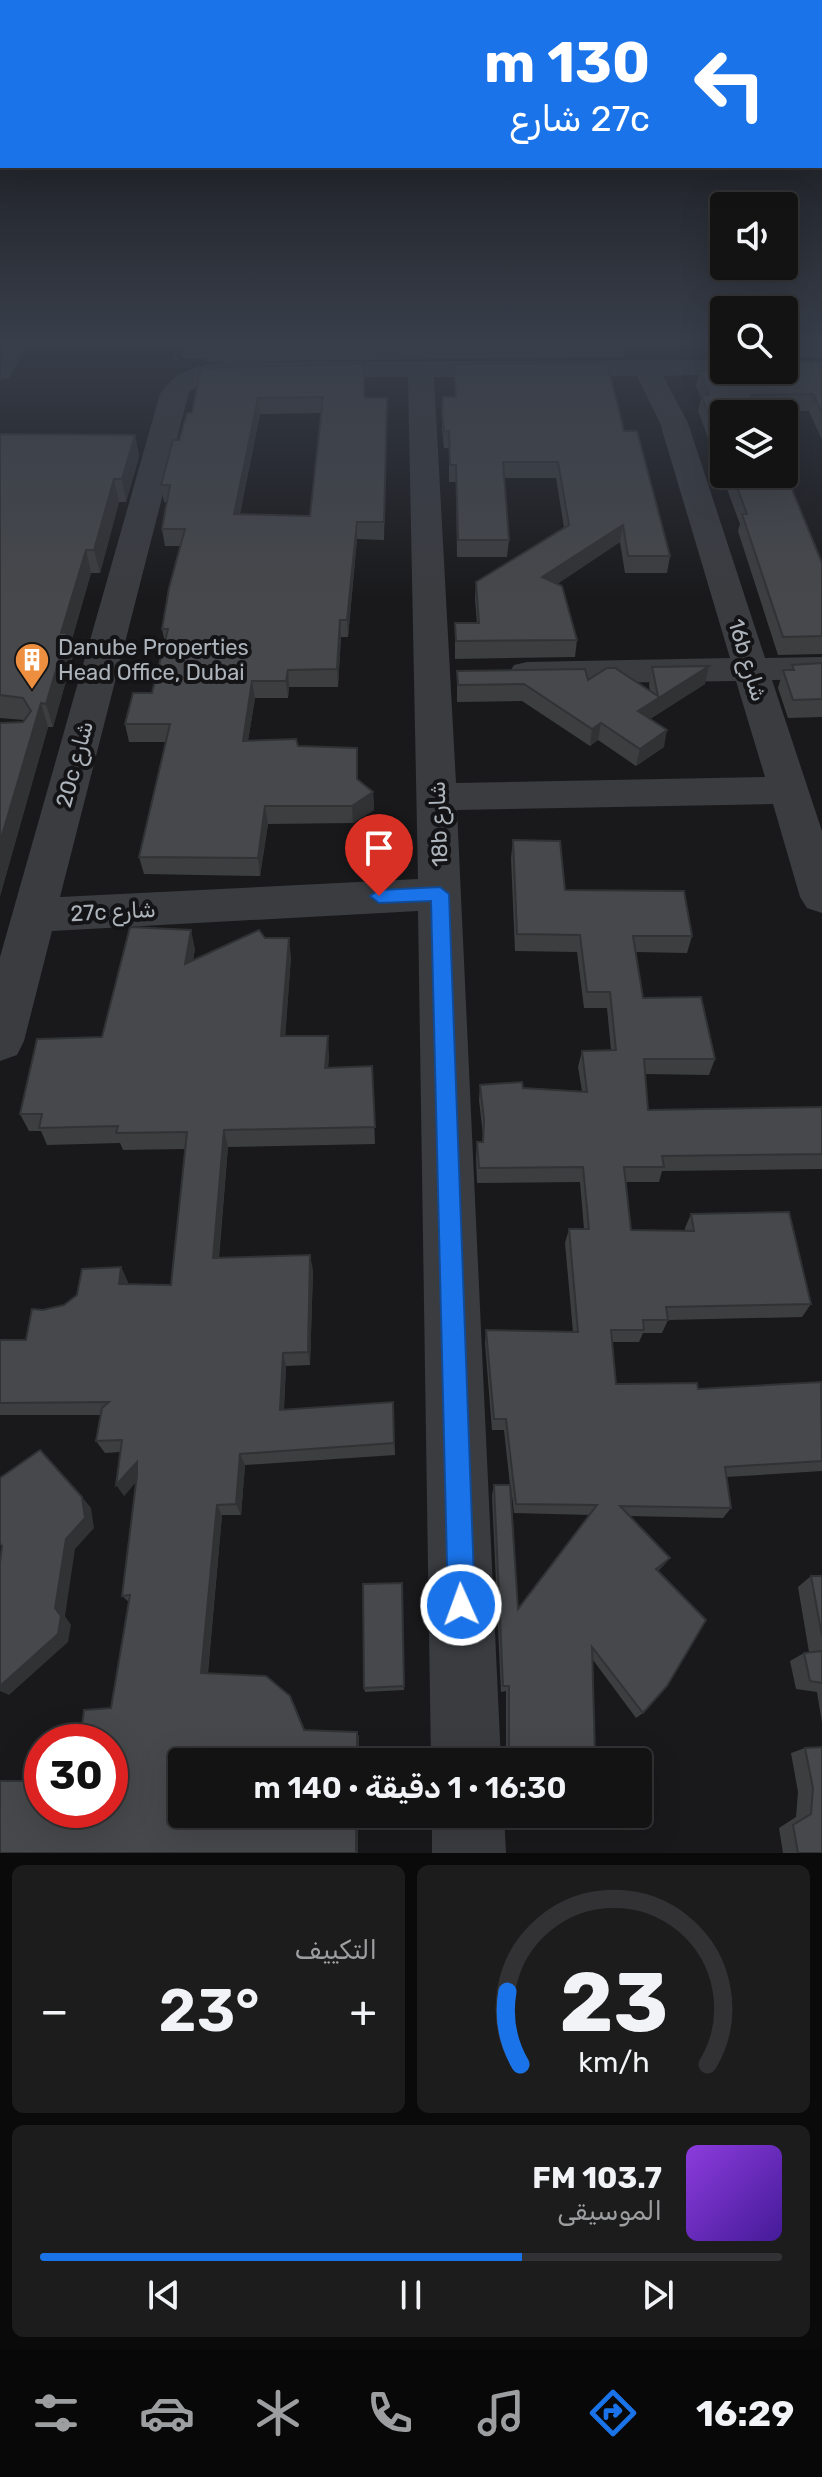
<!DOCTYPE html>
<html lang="ar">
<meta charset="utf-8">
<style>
:root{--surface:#131314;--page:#1c1c1d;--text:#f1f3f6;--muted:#9d9ea0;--line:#323234;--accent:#1a73e8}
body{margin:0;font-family:Rubik,"Noto Naskh Arabic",sans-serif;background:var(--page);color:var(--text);direction:rtl;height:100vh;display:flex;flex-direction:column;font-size:30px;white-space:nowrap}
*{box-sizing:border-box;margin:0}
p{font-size:26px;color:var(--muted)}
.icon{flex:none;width:44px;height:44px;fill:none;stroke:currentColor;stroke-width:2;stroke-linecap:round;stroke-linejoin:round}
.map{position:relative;height:1853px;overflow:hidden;direction:ltr}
.sheet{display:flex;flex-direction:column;gap:12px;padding:12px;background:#0a0a0b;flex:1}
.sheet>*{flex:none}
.hud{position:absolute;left:0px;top:0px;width:822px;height:168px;box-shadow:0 8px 32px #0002,0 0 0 2px var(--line);direction:rtl;background:#1a73e8;color:#fff;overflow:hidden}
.controls{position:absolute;left:710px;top:192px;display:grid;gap:16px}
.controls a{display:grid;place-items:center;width:88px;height:88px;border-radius:8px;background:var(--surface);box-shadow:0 8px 32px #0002,0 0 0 2px var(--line);font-size:40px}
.speed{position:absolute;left:24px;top:1724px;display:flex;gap:16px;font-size:40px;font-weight:700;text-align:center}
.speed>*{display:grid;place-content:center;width:104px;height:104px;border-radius:50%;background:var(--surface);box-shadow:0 8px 32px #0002,0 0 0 2px var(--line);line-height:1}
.speed .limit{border:12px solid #d22;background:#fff;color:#111}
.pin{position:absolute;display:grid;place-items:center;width:68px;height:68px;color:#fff;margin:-82px -34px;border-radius:50% 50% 50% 0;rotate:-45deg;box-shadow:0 0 8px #0007}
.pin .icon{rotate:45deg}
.me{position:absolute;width:88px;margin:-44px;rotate:358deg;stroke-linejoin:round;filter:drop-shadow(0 0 6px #0008)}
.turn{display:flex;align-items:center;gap:28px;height:168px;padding:0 40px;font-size:36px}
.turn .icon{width:104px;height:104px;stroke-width:2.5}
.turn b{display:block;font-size:56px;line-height:68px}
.big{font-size:60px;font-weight:600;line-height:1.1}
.sheet .card{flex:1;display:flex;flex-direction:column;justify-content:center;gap:12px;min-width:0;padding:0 28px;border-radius:12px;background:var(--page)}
.sheet .dial{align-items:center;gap:0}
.dial svg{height:208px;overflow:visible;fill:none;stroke:var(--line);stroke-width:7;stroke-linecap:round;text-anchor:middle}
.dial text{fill:var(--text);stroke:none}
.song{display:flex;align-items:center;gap:24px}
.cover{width:96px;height:96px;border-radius:12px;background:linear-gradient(135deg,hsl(270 70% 55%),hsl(260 70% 35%))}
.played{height:8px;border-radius:4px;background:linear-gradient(90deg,var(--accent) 65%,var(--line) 65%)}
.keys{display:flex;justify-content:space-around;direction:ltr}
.heat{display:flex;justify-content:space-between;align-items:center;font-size:44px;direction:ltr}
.sheet .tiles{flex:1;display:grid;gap:12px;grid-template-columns:1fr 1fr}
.card:last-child{grid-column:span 2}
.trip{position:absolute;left:168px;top:1748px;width:484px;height:80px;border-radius:8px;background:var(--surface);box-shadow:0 8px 32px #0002,0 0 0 2px var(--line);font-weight:600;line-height:80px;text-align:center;direction:rtl}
.tab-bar{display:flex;height:128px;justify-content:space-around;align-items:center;background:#080808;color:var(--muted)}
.tab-bar .icon{width:56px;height:56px}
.tab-bar .current{color:var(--accent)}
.tab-bar b{font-size:36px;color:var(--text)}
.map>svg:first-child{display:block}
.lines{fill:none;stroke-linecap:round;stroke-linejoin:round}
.path{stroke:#404447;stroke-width:3;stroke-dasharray:3 4;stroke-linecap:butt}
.minor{fill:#3a3c40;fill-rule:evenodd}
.wall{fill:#3c3e40;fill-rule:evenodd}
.shaded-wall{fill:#313234}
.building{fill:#46484b;stroke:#313234;stroke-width:2;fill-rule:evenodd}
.route{fill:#1a73e8;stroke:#114b97;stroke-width:2}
.labels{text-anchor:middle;stroke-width:8;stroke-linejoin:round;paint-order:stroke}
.poi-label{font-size:22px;fill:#acb3ba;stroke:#141416;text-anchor:start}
.street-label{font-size:22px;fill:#acb3ba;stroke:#141416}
</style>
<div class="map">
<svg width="822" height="1853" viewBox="0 0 822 1853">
<rect width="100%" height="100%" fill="#19191b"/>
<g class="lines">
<path class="path" d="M176 360 180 341"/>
<g class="minor">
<path d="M3 341H29L9 378 0 380Z"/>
<path d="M724 360V370H736L733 374 663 376 688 423 765 658 822 657V679L772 680 822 831V913L807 908 800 897 773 804 457 810 501 1762H431L418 911 52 931 24 1041 17 1055 0 1061V957L160 394C176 370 198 365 225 362ZM637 376 660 423 730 658 527 662 514 665 509 673 514 681 527 684 736 681 765 777 456 783 434 377ZM408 377 418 879 60 897 189 392 205 381 225 378Z"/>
<path d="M432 1814H504L506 1853H432Z"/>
</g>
</g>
<g class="wall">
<path d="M625 341 623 357 207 362 206 359H183L181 343Z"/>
<path d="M784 341H822V358L784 357Z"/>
<path d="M790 361 822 362V440L809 411H758L724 414V474H784L822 563V654L778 655 738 531 740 524 698 411 701 398 696 386 699 370H715L716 365 789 367Z"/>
<path d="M454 364 624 431 670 556 667 573H625L620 542 557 584 577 640 575 657 455 659V623H477L475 599 476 582 564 527 556 478H504L509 540 507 557H457L456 482H449V448H444L442 429 443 397H455Z"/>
<path d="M200 371 364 398 387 414 384 540 357 539 348 637H341L338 687H289L288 698H255L248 741 298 746 357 780 373 792 374 810 353 823 268 824 260 876 144 874 139 857 166 742H129L125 724 152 693 165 643 162 629 180 546H165L162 529 167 502H164L161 485 179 440 192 413ZM321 413 310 516 240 514 260 414Z"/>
<path d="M0 434 135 435 139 457 126 502H119L100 573H91L70 646 73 656 53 727H48L0 896V723L23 722 24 720 0 718Z"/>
<path d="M822 663V717L788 718 778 688 783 670H791L792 665Z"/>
<path d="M652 667 705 684 650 719 664 747 636 766 598 740 590 746 522 701 457 702V671L588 680 650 691 649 685Z"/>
<path d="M513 840 565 890 692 936 687 953 636 952 643 998 715 1059 709 1075 645 1074 648 1110 822 1107V1169L662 1171 659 1182H626L631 1230 685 1231V1228L691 1214 811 1304 802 1317 668 1320 662 1333H643L639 1342H612L616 1384 698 1389 822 1385V1471L726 1477 731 1508 723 1518 629 1516 670 1558 663 1566 658 1571 643 1713 636 1718 593 1660 595 1754 590 1758 506 1751V1691L501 1692 492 1495 494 1485H510L504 1430H492L485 1343 486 1330 573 1332 565 1243 569 1229H584L580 1182 477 1183 476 1157 477 1142H482L483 1135 479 1100 480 1085 582 1091 578 1067 582 1051 611 1050 607 1008H584L577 952 515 951 511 858ZM511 1487 514 1513 590 1515 518 1609Z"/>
<path d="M265 938 291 957 285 1036 329 1054 328 1068 372 1066 375 1144 228 1147 219 1258 313 1270 310 1365 286 1366 284 1410 393 1402 395 1455 245 1465 241 1515H222L208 1673 293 1702 305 1730 357 1732 359 1737 182 1814H358V1853L110 1810 111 1708 129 1602 122 1596 136 1481 124 1496 120 1452 105 1453 96 1441 101 1415H0V1340H26L43 1310 64 1305 121 1267 128 1284 171 1285 185 1149 123 1150 120 1143 47 1145 41 1131H29L20 1114 195 949 193 960Z"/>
<path d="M811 1576H822V1723L817 1692 796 1689 790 1661 804 1653 809 1652 798 1587Z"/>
<path d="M402 1583 404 1690 365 1692 364 1688Z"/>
<path d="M822 1747V1853H783L779 1828 796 1817 798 1792 791 1753 805 1748Z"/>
</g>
<g class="shaded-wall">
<path d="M258 398 260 414 236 531 234 514Z"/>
<path d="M135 435 139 457 126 502 122 479Z"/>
<path d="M114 479 119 502 100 573 94 550Z"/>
<path d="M357 522V539L348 637 347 620Z"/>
<path d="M623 525 620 542 541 595 542 577Z"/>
<path d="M86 550 91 573 70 646 73 656 53 727 46 704 61 633Z"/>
<path d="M340 620 341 637 338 687 337 669Z"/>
<path d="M709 666 705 684 635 728 638 711Z"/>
<path d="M288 670 289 687 288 698 286 681Z"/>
<path d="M252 681 255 698 245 759 243 741Z"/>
<path d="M41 703 48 727 0 896V842Z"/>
<path d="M601 723 598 740 590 746 592 729Z"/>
<path d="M667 730 664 747 636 766 640 749Z"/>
<path d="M373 792 374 810 353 823 352 806Z"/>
<path d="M265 806 268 824 260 876 258 858Z"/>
<path d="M191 930 195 949 189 982 185 964Z"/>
<path d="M289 938 291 957 284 1054 281 1036Z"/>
<path d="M328 1036 329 1054 327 1085 325 1068Z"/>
<path d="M224 1130 228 1147 217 1273 213 1258Z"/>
<path d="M310 1255 313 1270 310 1365 308 1352Z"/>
<path d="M121 1267 128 1282 126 1298 119 1284Z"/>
<path d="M283 1353 286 1366 283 1422 280 1410Z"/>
<path d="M240 1454 245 1465 241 1515 236 1504Z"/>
<path d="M137 1462 144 1473 124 1496 116 1485Z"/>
<path d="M82 1497 91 1508 94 1528 75 1549 65 1616 71 1625 68 1642 9 1695 0 1691V1686L55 1608 66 1539Z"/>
<path d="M217 1505 222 1515 207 1679 201 1673Z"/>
<path d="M670 1558 663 1566 649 1577 656 1569Z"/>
<path d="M357 1732 359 1737V1762H357Z"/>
<rect x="356" y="1814" width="2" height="39"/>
</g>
<g class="building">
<path d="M181 341H625L205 345V343H181Z"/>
<path d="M784 341H788L785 350 784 348Z"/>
<path d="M790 361 822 362V413L813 394 751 395 760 414H724V454L701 395H709L699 370H718L716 365H724V370H784V366L793 367Z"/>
<path d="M607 363 624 431H637L670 556H628L623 525 542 577 562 586 577 640 456 641 455 623H479L476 582 569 525 558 462H503L509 540H458L456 465H450L449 431H444L442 412 443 397H456L454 364Z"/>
<path d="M364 364V398H387L384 522H357L347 620H340L337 669 288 670 286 681H252L243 741 296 739 298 746 357 748V779L373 792 352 806H265L258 858 139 857 170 724H125L133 693H152L168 629H162L169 588 185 529H162L170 485H161L173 440H179L187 413H192L200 371 204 368ZM323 397 310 516 234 514 258 398Z"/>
<path d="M0 434 135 435 122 479H114L94 550H86L61 633H67L46 704 41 703 0 842V723L23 722 31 711 23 698 0 695Z"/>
<path d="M784 470 822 563V636L783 637 742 514H747L732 474H784Z"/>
<path d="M822 663V699L793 700 783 670H794L792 665Z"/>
<path d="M709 666 638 711 667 730 640 749 601 723 592 729 524 684 458 685 457 671 585 669 588 680 607 668H615L658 696 652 667Z"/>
<path d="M513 840 560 841 565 890 684 891 692 936H633L643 998 701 997 715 1059H644L648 1110 822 1107V1154L662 1156 664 1167H624L631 1230 694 1231 691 1214 789 1212 811 1304 666 1307 668 1320H643L644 1330H611L616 1384 697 1383 698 1389 821 1382 822 1461 725 1467 731 1508 620 1506 670 1558 656 1569 706 1620 667 1686 643 1713 592 1647 595 1754 509 1747V1686H503L494 1485H510L518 1609 597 1505 516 1504 506 1419H494L486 1330 578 1332 569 1229H589L583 1167 479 1168 477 1142H483L484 1120 480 1085 522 1082 523 1088 587 1092 582 1051 616 1050 610 992H587L580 935 517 934Z"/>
<path d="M130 927 191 930 185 964 259 930 265 938H289L281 1036H328L325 1068 372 1066 375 1127 224 1130 213 1258 310 1255 308 1352 283 1353 280 1410 393 1402 394 1443 240 1454 236 1504 217 1505 201 1673 266 1676 290 1696 304 1730 357 1732V1762H182V1814H356V1853H0V1781H42V1810H110V1742H80L84 1710 111 1708 130 1595 122 1596 137 1475V1462L116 1485 122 1440 96 1441 102 1408 109 1402 0 1403V1340H26L32 1309 43 1310 64 1305 77 1295 82 1269 121 1267 119 1284 171 1285 187 1132 116 1133 118 1126 39 1128 42 1114H20L37 1039 102 1037Z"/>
<path d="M40 1450 82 1497 85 1518 66 1539 55 1608 61 1616 58 1634 0 1686V1563L2 1546 0 1543V1478Z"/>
<path d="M811 1576H822V1636Z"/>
<path d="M402 1583 404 1686 364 1688 363 1584Z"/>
<path d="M822 1651V1683L810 1681 804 1653Z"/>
<path d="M822 1747V1853H798L793 1825 811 1814 813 1788 805 1748Z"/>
</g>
<linearGradient id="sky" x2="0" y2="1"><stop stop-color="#0e0e0f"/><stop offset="0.57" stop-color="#383e4a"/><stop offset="1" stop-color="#383e4a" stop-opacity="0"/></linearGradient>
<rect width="822" height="600" fill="url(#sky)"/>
<path class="route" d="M440 887 449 894 475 1605 471 1615 461 1619 452 1615 448 1605 431 901 379 903 370 896 379 890Z"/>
<defs>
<symbol id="building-pin" viewBox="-11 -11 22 30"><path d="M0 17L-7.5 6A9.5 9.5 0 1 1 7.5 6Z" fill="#ee8e3f" stroke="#141416"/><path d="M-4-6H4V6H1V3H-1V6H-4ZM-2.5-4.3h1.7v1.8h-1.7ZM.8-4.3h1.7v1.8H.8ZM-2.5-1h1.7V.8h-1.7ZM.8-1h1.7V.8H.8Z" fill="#fff"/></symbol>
</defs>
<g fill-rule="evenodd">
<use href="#building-pin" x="12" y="640" width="40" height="54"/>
</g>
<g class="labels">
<g class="poi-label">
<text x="58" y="655">Danube Properties<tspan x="58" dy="25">Head Office, Dubai</tspan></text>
</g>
<g class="street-label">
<text transform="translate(748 660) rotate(73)" y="8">16b شارع</text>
<text transform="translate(74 764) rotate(-75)" y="8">20c شارع</text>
<text transform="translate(438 824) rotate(-92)" y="8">18b شارع</text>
<text transform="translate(113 911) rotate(-3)" y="8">27c شارع</text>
</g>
</g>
</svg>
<div class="controls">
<a><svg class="icon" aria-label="sound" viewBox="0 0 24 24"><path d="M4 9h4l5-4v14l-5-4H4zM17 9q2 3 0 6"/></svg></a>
<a><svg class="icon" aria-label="search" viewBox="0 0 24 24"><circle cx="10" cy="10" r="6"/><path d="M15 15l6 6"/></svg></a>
<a><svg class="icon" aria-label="layers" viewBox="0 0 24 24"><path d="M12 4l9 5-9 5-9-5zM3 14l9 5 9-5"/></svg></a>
</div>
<div class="speed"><div class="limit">30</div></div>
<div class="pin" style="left:379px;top:896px;background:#d93025"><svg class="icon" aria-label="arrive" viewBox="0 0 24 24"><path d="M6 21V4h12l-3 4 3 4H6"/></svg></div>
<svg class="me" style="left:461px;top:1605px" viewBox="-20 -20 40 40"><circle r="17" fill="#1a73e8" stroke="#fff" stroke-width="3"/><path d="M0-11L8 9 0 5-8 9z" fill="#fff"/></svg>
<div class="trip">16:30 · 1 دقيقة · 140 m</div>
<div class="hud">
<div class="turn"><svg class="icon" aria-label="left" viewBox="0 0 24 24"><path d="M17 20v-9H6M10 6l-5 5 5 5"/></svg><div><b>130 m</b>27c شارع</div></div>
</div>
</div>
<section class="sheet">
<div class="tiles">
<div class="card dial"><svg viewBox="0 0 100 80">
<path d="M14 69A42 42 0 1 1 86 69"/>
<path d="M14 69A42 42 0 0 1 9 41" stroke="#1a73e8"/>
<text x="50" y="56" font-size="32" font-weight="700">23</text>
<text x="50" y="72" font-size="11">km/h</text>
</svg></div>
<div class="card"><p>التكييف</p>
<div class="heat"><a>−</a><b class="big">23°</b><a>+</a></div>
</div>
<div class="card">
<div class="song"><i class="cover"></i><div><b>103.7 FM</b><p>الموسيقى</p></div></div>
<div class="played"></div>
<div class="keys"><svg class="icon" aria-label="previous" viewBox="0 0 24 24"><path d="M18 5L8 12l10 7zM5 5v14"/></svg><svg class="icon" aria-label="pause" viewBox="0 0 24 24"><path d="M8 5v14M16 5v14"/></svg><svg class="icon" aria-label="next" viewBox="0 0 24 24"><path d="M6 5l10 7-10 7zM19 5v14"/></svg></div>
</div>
</div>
</section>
<nav class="tab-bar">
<b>16:29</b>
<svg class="icon current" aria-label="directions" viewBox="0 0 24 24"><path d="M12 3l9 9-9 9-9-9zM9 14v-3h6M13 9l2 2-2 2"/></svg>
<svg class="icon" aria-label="music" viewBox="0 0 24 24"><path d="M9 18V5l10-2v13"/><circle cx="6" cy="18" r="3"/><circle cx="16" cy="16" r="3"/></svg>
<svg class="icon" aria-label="phone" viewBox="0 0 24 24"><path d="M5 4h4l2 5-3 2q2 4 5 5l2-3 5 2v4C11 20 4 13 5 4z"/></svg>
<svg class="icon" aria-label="climate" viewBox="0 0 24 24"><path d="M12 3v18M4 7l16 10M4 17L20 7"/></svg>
<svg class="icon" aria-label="car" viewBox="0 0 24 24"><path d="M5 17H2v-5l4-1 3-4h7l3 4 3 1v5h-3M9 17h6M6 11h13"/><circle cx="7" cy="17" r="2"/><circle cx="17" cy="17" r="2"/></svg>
<svg class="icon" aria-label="filters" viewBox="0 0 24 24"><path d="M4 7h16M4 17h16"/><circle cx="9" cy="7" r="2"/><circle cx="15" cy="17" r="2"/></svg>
</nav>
